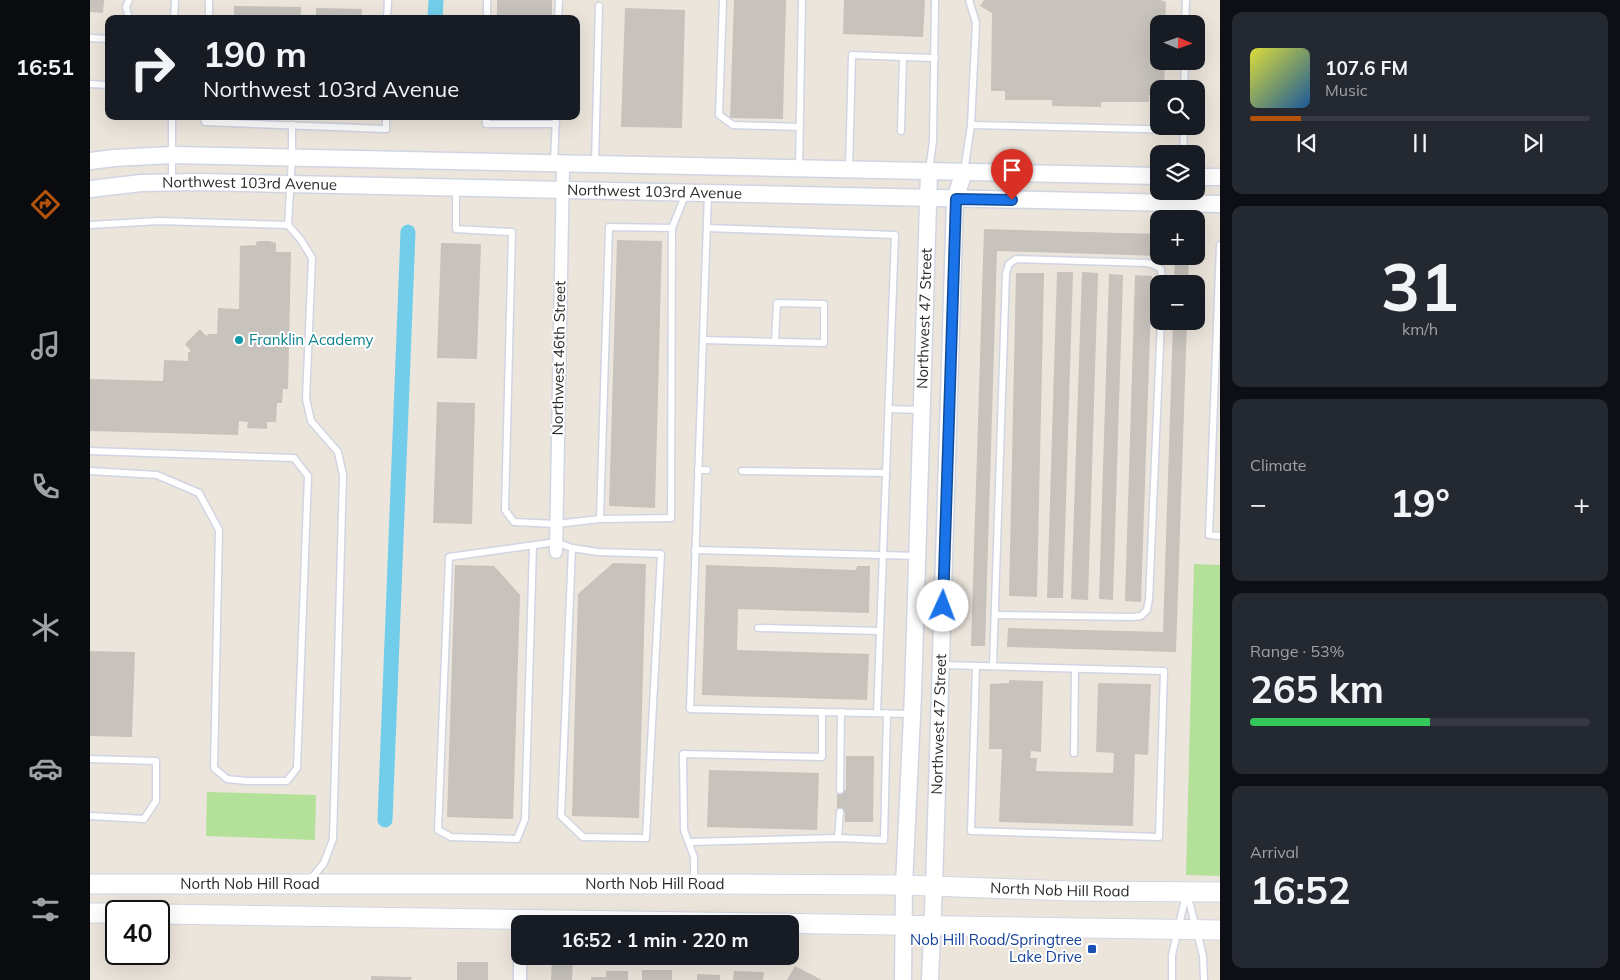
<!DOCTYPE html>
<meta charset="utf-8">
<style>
:root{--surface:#171b24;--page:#242831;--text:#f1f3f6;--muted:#9ea1a6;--line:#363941;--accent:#b45309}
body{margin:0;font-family:Mulish,sans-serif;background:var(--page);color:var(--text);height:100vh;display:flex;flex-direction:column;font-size:19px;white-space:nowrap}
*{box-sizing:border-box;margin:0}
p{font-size:16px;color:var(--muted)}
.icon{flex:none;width:28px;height:28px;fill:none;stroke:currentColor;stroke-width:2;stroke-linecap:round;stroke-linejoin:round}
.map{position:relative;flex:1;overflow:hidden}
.panel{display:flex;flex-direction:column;gap:12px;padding:12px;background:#0d0f14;width:400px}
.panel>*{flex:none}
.guide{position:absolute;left:15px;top:15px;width:475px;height:105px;border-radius:10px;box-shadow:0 5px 20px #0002;background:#171b24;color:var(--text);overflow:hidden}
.needle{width:32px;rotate:92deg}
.controls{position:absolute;left:1060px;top:15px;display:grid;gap:10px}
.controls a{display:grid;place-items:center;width:55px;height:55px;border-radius:10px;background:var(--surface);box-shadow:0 5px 20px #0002;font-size:25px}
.speed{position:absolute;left:15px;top:900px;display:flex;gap:10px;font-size:25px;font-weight:700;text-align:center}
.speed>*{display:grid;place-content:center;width:65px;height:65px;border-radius:50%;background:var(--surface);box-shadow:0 5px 20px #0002;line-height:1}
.speed .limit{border:2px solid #111;border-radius:8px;background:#fff;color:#111}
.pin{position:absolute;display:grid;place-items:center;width:42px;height:42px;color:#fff;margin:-51px -21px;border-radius:50% 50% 50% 0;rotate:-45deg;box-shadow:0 0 5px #0007}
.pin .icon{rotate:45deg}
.me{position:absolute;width:55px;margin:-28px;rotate:2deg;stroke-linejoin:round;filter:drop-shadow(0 0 4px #0008)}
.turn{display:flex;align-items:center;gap:18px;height:105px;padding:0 15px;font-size:22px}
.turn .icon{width:65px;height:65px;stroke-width:2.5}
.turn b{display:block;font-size:35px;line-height:42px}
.big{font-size:38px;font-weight:700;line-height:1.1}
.panel .card{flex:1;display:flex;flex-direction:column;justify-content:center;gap:8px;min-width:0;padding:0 18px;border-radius:10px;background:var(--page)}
.panel .dial{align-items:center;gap:0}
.dial b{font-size:65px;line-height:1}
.song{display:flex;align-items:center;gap:15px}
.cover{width:60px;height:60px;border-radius:8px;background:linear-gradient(135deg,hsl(60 70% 55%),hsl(210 70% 35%))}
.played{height:5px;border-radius:2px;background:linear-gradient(90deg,var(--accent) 15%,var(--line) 15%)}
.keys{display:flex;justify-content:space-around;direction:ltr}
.heat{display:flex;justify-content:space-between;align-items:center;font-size:28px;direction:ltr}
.charge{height:8px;border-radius:4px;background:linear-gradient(90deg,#34c759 53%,var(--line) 0)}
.trip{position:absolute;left:421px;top:915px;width:288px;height:50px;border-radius:10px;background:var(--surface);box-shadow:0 5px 20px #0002;font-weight:700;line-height:50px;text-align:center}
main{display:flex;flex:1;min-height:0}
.dock{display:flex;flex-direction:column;width:90px;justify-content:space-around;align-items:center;background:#090b0e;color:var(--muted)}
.dock .icon{width:35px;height:35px}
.dock .selected{color:var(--accent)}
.dock b{font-size:22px;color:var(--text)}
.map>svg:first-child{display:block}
.green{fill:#b4e19a}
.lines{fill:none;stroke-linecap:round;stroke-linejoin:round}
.canal{stroke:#72cdeb;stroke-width:15}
.building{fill:#c7c2bc}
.service-casing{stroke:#d1d5e2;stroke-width:9}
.minor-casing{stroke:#d1d5e2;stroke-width:15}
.tertiary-casing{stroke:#d1d5e2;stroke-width:19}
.secondary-casing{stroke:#d1d5e2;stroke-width:21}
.service{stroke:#fff;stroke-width:6}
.minor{stroke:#fff;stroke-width:12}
.tertiary{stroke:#fff;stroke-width:16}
.secondary{stroke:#fff;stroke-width:19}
.route-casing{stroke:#114b97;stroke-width:12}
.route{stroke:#1a73e8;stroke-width:9}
.culture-dot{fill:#0f9aa8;stroke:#fff;stroke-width:2}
.transit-dot{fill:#1a4fb4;stroke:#fff;stroke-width:2}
.labels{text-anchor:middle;stroke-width:4;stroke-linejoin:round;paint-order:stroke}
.street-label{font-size:15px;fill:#2a2a2a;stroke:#fff}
.culture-label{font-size:15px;fill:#0d838f;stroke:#fff;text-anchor:start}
.transit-label{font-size:15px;fill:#164399;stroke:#fff;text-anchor:end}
</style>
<main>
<nav class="dock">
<b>16:51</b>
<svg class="icon selected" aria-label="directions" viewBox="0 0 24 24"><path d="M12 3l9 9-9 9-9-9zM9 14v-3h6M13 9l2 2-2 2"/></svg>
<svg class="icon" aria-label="music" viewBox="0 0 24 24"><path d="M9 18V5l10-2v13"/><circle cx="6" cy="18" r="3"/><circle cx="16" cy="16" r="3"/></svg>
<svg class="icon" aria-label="phone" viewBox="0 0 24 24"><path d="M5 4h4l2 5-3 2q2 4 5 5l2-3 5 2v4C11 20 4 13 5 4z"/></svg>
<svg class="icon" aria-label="climate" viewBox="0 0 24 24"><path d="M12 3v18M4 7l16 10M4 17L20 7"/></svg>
<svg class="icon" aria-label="car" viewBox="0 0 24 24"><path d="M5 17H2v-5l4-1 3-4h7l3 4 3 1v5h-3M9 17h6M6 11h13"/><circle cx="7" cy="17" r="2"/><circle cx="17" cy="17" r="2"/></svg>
<svg class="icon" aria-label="filters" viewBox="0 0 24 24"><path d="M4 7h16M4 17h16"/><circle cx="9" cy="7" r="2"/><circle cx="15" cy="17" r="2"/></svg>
</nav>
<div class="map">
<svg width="1130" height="980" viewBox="0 0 1130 980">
<rect width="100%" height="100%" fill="#ece5dc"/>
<g class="green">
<path d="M1104 564 1130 565V876L1096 875Z"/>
<path d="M117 792 226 795 225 840 116 836Z"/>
</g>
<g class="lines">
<g class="canal">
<path d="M345 19 346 0"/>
<path d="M295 820 318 232"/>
</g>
</g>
<g class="building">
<path d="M0 0H14L13 13 0 12Z"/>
<rect x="407" y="0" width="55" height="19"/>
<path d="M644 0H696L693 119 640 118Z"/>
<path d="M754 0H835L833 37 753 34Z"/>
<path d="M894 0H1071L1076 2 1075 24H1069V61H1075L1074 89H1069V95H1059V102H1011V107L962 106V100H915V91H901L902 13 890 6Z"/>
<path d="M144 6 211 7V19H144Z"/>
<path d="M226 8 272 9 271 19H226Z"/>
<path d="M535 8 595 10 592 128 531 127Z"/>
<path d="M894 229 1069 234V256L907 251 895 646H881Z"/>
<path d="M527 240 572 241 565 508 519 506Z"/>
<path d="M170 241H179L186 243V252H201L198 389H193L192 403H187L186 422H177V429L157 428 158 422 149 421 148 435 0 431V379L73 381 74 360 98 361V353L101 351 95 344 110 329 116 336 119 334H127L128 308 149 309 150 246 166 245V242Z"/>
<path d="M351 243 391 244 387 359 347 358Z"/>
<path d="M1085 256H1099L1098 284H1084Z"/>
<path d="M967 272H983L973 598H957Z"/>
<path d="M992 272 1008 273 998 600 981 599Z"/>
<path d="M926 273H954L947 597 919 596Z"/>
<path d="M1019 274 1033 275 1023 600 1009 599Z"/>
<path d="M1045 275 1062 276 1051 602 1035 601Z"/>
<path d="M1083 321H1097L1086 652 917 647 918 628 1073 632Z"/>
<path d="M347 402 385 403 382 524 343 523Z"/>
<path d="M523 563 556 564 549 818 482 816 488 594Z"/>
<path d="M365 565 404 566 430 595 423 819 357 817Z"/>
<path d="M616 565 766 570 767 566H780L779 613 648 609 647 650 779 654 777 700 612 695Z"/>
<path d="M0 651 45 652 42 737 0 736Z"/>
<path d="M919 680 953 681 951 752 941 751 940 758H947L946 771 1023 773 1024 753 1006 752 1008 683 1061 684 1058 755 1045 754 1043 826 909 822 912 749H899L900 684 919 683Z"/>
<path d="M756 756H784L783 822H755V812H747V790H756Z"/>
<path d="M619 770 729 773 727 830 617 827Z"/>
<path d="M462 958H483L482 980H461Z"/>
<rect x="367" y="962" width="31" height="18"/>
<path d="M705 966 732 980H697Z"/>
<rect x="552" y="970" width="30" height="10"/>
<path d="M516 971H538V980H501V977H516Z"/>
<path d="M644 971 674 972 673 980H643Z"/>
<path d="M607 974 630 975V980H607Z"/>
<path d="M281 976 322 977 321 980H281Z"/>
</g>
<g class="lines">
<defs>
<g id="service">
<path d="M633 0 629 115 643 125 710 127"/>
<path d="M39 19 36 7 39 0"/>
<path d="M84 19 85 0"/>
<path d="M119 19V0"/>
<path d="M297 19 298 0"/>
<path d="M397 19V0"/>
<path d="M468 19 469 0"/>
<path d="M1095 24 1096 0"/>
<path d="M0 38 19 39"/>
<path d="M813 57 845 58"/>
<path d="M0 84 19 85"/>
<path d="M1094 89 1095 61"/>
<path d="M115 116V122L296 129V116"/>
<path d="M396 116V124H466"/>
<path d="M881 125 1094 130"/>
<path d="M1093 154 1094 128"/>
<path d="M464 162 466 116"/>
<path d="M505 163 509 6"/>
<path d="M709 168 712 0"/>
<path d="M759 169 762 55 813 57 811 131"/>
<path d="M839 171 843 141 845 0"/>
<path d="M874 172 881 125 886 23 879 0"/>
<path d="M82 182V116"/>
<path d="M366 189V229L422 232 415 510 424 522 466 524 510 519 581 518 582 228 596 193"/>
<path d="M618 194 600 709 821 714"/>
<path d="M0 225 69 221 198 225 202 158V125"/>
<path d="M198 225 211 240 222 258 216 399 221 421 248 452 253 475 243 839 234 863 220 880"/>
<path d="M617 228 805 235 787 713"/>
<path d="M1130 245 1119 535 1130 536"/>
<path d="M613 340 734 343V304L687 303 685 342"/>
<path d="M798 409 832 410"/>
<path d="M0 451 204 458 218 476 207 768 197 781H157L137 779 124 768 129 530 109 493 67 475 0 471"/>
<path d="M608 470H617"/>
<path d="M652 471 796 473"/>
<path d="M510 519 519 227 582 228"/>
<path d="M443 546 435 819 427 839 361 837 348 830 359 557 466 542 482 548 508 552 571 554 556 838 493 837 471 816 482 548"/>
<path d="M605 550 827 556"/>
<path d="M905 615 1043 617 1051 616 1057 610 1059 599 1071 321"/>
<path d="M668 628 790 631"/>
<path d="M853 665 1074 671 1069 837 881 831 886 666"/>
<path d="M903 666 916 273 919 264 926 259 1057 263 1064 265 1071 269 1072 284"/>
<path d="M984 753 985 669"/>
<path d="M0 759 66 761V801L54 819 0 816"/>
<path d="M750 790 751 712"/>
<path d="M748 838 750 812"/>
<path d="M599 842 748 838 794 840 797 713"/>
<path d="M604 882V857L594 830 593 754 732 757V712"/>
<path d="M1097 893 1113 956 1114 980"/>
<path d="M1082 980V955L1096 895"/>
</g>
<g id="minor">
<path d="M466 552 473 164"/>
<path d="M430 980V956"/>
</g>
<g id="tertiary">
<path d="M0 161 24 158 82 155 1069 176"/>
<path d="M1106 177H1130"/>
<path id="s1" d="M0 189 51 183 109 182 1130 204"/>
<path id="s2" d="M813 980 814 885 823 694 839 172"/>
<path id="s3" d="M840 980 844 886 865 199 874 172"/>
</g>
<g id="secondary">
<path id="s4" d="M0 884H604L814 885 980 891 1130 892"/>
<path d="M0 913H26"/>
<path d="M69 914 1130 930"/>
</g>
</defs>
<use href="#service" class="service-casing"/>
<use href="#minor" class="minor-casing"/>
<use href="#tertiary" class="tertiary-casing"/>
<use href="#secondary" class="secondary-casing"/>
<use href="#service" class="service"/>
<use href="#minor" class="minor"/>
<use href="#tertiary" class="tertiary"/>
<use href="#secondary" class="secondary"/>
</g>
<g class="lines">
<defs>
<path id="route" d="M853 606 866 199 922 200"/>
</defs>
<use href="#route" class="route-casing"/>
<use href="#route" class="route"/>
</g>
<circle class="culture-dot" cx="149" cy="340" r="5"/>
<rect class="transit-dot" x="997" y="944" width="10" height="10" rx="2.5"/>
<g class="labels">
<g class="street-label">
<text dy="5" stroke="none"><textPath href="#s1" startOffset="160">Northwest 103rd Avenue</textPath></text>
<text dy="5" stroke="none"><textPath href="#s1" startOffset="565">Northwest 103rd Avenue</textPath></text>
<text dy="5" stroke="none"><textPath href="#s2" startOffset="662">Northwest 47 Street</textPath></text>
<text transform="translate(469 358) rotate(-89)" y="5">Northwest 46th Street</text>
<text dy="5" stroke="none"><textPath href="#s3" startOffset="256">Northwest 47 Street</textPath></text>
<text dy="5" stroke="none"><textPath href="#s4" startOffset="160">North Nob Hill Road</textPath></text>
<text dy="5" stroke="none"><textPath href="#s4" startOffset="565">North Nob Hill Road</textPath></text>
<text dy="5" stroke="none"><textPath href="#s4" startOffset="970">North Nob Hill Road</textPath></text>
</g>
<g class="culture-label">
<text x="159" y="345">Franklin Academy</text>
</g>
<g class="transit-label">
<text x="992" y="945">Nob Hill Road/Springtree<tspan x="992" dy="17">Lake Drive</tspan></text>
</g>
</g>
</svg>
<div class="controls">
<a><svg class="needle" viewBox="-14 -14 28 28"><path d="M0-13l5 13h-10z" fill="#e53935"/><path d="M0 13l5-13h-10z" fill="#9ea1a6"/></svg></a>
<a><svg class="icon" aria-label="search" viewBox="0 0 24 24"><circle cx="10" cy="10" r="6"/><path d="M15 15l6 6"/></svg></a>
<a><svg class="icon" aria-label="layers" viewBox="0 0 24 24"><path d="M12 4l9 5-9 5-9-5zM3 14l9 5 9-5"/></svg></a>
<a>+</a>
<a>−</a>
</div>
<div class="speed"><div class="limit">40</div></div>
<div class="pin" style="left:922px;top:200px;background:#d93025"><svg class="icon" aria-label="arrive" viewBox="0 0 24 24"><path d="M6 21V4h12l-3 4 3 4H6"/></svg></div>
<svg class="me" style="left:853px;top:606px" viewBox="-20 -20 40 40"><circle r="19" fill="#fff"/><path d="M0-13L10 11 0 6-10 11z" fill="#1a73e8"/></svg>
<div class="trip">16:52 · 1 min · 220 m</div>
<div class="guide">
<div class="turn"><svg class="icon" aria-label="right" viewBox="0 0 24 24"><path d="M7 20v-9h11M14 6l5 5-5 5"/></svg><div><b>190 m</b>Northwest 103rd Avenue</div></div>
</div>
</div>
<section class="panel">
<div class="card">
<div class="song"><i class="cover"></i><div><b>107.6 FM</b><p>Music</p></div></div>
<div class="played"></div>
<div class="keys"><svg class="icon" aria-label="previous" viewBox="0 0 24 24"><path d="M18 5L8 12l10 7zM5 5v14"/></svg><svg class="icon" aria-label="pause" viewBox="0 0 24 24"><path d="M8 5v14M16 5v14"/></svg><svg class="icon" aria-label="next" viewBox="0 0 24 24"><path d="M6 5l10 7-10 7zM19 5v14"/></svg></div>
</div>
<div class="card dial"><b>31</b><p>km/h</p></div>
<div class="card"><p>Climate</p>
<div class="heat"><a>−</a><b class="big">19°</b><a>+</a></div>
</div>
<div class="card"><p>Range · 53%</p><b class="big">265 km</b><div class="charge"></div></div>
<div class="card"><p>Arrival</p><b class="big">16:52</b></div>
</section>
</main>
